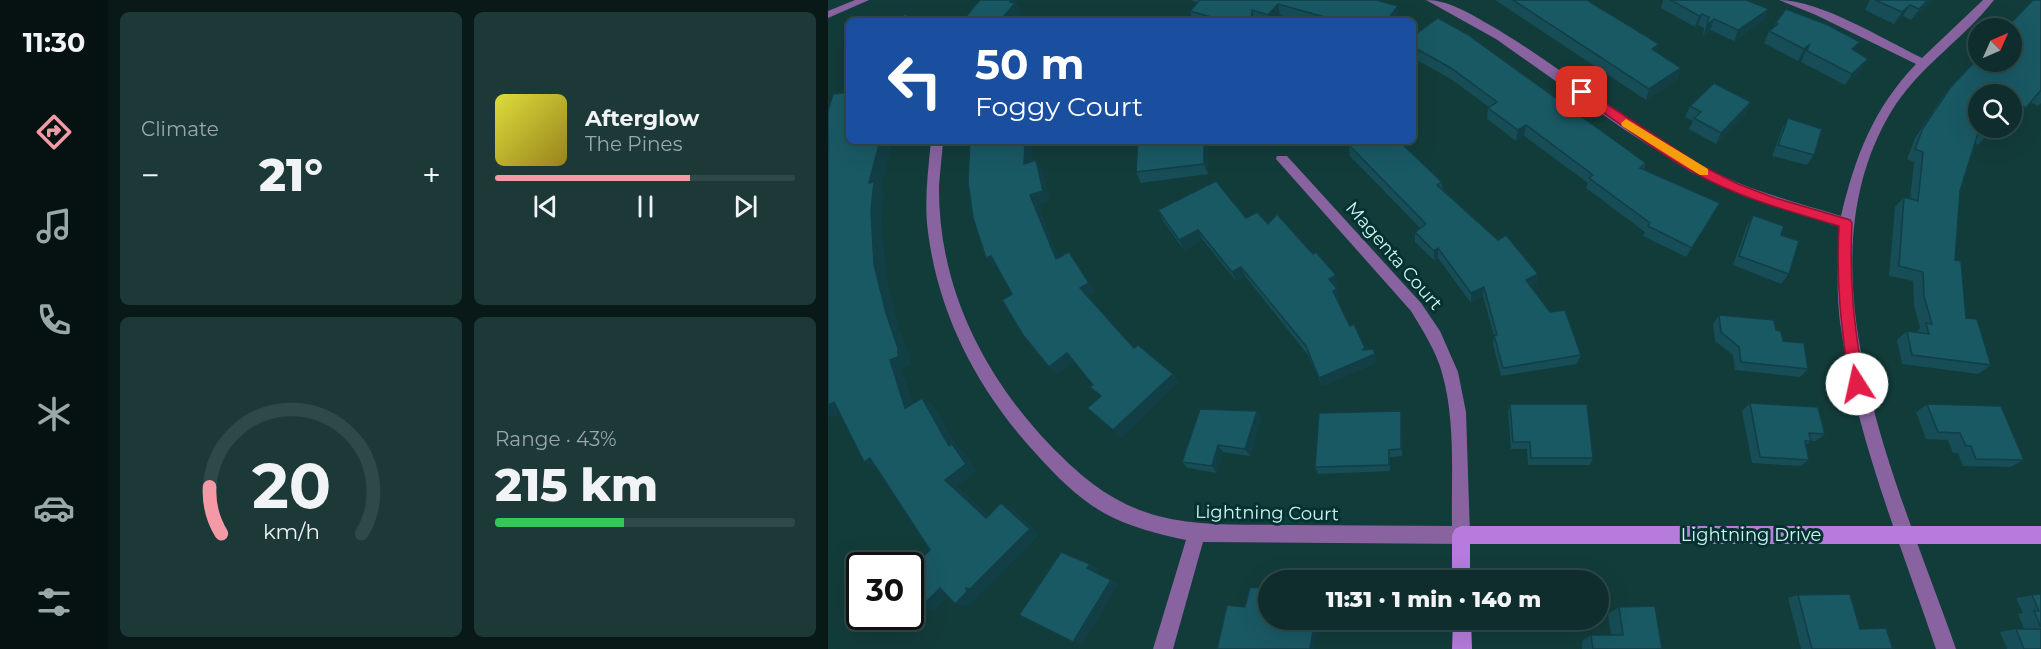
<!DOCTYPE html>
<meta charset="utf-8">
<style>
:root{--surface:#0e2d2c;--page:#1c3938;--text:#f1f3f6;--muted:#9ba8a9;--line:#2e4948;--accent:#f49aa6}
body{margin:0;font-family:Montserrat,sans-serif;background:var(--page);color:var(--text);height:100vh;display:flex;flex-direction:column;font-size:22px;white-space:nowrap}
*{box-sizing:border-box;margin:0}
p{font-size:20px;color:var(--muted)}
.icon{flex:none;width:33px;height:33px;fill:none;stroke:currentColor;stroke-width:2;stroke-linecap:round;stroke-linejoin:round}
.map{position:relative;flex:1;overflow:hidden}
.side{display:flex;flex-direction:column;gap:12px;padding:12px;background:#081918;width:720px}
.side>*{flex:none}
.guide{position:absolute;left:18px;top:18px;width:570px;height:126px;border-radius:9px;box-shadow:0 6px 24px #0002,0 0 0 2px var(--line);background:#1a4fa0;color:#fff;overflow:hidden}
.needle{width:39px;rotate:45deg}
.controls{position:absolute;left:1140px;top:18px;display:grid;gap:12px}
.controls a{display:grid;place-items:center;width:54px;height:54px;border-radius:50%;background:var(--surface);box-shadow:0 6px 24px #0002,0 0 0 2px var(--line);font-size:30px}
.speed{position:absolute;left:18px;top:552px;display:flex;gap:12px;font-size:30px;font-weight:700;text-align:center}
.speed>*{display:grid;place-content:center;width:78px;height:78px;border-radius:50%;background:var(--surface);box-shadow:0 6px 24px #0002,0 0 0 2px var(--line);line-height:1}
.speed .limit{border:3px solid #111;border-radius:9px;background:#fff;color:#111}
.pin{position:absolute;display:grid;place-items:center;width:51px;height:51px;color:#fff;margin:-26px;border-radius:12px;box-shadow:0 3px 9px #0006}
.me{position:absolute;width:66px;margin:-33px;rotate:350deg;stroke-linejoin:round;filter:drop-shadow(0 0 4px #0008)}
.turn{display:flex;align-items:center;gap:21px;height:126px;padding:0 30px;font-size:27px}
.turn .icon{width:78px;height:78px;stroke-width:2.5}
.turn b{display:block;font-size:42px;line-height:51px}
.big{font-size:45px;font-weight:800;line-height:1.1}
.side .tile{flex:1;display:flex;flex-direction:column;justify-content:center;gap:9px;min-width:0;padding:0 21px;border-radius:9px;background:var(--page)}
.side .dial{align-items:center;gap:0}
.dial svg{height:156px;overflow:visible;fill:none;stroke:var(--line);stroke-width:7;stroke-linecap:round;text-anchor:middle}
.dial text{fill:var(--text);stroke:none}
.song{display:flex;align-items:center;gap:18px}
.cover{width:72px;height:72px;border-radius:9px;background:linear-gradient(135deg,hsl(60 70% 55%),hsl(50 70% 35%))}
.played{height:6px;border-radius:3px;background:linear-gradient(90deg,var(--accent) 65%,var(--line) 65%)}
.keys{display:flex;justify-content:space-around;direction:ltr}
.heat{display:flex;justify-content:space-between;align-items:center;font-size:33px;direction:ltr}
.charge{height:9px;border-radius:4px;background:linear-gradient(90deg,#34c759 43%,var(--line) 0)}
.side .tiles{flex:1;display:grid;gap:12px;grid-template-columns:repeat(2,1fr)}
.trip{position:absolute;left:430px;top:570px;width:351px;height:60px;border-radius:30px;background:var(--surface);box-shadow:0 6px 24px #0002,0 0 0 2px var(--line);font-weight:800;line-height:60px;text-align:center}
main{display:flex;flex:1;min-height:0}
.dock{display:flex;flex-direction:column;width:108px;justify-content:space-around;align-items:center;background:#061212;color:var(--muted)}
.dock .icon{width:42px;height:42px}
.dock .on{color:var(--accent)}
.dock b{font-size:27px;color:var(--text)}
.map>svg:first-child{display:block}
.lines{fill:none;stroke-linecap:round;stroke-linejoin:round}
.minor{fill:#8863a0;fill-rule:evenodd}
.tertiary{fill:#8863a0;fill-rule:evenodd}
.secondary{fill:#b67bdc;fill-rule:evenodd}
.wall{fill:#164d56}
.shaded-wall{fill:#123e46}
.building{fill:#195964;stroke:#123e46;stroke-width:1.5}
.route{fill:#e11d48;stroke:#92132f;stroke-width:1.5}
.slow{fill:#f59e0b}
.labels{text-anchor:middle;stroke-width:6;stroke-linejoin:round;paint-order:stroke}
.street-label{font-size:18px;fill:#cff5f2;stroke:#053230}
</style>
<main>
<nav class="dock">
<b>11:30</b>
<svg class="icon on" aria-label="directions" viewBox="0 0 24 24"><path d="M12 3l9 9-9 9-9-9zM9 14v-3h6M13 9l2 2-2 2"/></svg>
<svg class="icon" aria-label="music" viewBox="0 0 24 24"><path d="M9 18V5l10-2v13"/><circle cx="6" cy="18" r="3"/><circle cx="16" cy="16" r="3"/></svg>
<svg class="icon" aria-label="phone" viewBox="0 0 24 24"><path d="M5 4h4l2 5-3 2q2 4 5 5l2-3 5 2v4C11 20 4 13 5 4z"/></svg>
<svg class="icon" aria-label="climate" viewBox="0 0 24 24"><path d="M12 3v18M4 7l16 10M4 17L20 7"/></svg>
<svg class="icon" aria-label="car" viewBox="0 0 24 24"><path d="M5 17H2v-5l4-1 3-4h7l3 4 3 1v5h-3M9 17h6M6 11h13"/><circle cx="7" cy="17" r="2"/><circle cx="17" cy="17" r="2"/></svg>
<svg class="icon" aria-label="filters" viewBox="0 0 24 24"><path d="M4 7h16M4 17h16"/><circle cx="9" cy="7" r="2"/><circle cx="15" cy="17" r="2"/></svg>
</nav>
<section class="side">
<div class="tiles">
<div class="tile"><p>Climate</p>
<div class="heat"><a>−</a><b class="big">21°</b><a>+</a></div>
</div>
<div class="tile">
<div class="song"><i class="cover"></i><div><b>Afterglow</b><p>The Pines</p></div></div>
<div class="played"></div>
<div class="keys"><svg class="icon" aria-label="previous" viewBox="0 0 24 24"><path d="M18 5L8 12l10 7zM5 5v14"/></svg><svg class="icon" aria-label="pause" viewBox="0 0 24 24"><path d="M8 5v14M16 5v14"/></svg><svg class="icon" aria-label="next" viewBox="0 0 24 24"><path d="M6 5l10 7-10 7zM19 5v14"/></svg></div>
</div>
<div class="tile dial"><svg viewBox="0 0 100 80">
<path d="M14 69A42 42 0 1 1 86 69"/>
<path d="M14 69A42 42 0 0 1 8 45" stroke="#f49aa6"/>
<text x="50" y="56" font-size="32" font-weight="700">20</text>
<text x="50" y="72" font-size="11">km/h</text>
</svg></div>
<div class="tile"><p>Range · 43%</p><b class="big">215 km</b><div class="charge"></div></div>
</div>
</section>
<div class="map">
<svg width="1213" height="649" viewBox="0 0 1213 649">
<rect width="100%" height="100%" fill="#123c3a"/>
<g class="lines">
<g class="minor">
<path d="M598 0C620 0 641 13 660 24 734 66 798 125 872 165 916 189 966 202 1013 216 1027 157 1045 109 1088 64L988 15 951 0C992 0 1055 39 1094 58L1155 0H1166C1134 41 1090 67 1063 112 967 272 1073 491 1128 649H1108C1072 542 1027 434 1012 322 1008 290 1010 258 1012 227L918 197 863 172 797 130 668 39Z"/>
<path d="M103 141H115C114 156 112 171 111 186 110 286 155 375 222 445 254 478 285 504 330 516 372 527 414 524 456 525 512 525 568 526 624 526 623 476 628 422 614 373 608 351 595 331 583 311L448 159 449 156H459L593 303 612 331 630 372 638 412 642 535 639 541 633 544 375 542 345 649H325L358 540C330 534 301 527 276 513 251 499 230 478 211 457 152 394 111 318 100 232 96 202 100 171 103 141Z"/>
</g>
<path class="tertiary" d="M27 0H41L0 18V11Z"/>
<g class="secondary">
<path d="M633 526H1213V544H642V580H624V535L627 529Z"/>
<path d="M625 620H643L644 649H624Z"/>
</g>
</g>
<g class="wall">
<path d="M363 0H548L570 17 567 21H473L452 15 447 21H365L362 11 370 3Z"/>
<path d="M667 0H759L831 44 828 52 853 68 849 79 818 100Z"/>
<path d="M835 0H918L936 20 906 41 882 30 875 37 876 28 870 25 867 27 833 8Z"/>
<path d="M1042 0H1105L1083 20 1075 16 1066 24 1037 10Z"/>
<path d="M1213 0V103L1210 106 1202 102 1187 119 1184 117 1150 128H1178L1167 138 1160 134 1150 145 1147 143 1132 191 1127 260 1138 318 1163 365 1150 374 1074 364 1069 340 1079 331 1088 332 1092 328 1086 305 1085 281 1061 276 1067 207 1076 197 1082 199 1086 162 1079 159 1087 138 1113 99 1122 88Z"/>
<path d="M948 22 1026 50 1033 70 1017 85 973 62 976 55 970 61 936 43 941 31 946 27Z"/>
<path d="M585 36 818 163 816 169 887 213 858 257 815 236 817 232 758 188 760 183 696 136 688 141 659 119 660 108 661 107 623 79 585 58Z"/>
<path d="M862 106 918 113 888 144 861 129 865 121 857 117Z"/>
<path d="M960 118 986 155 979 165 944 156 954 129Z"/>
<path d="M527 141H583V143L577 146 614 182V188L670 240 710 274 708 284 702 286 753 355 749 364 673 376 665 344 666 336 655 296 643 303 610 258 606 260 587 242V232L592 228 522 156 521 145 527 142Z"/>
<path d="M380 144V174L313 183 308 172Z"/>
<path d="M330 210 418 218 440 224 510 284 507 286 511 298 509 299 522 326 538 350 547 354 548 363 494 386 480 355 417 276 408 281 375 240 356 250 335 221Z"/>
<path d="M925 215 953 235 961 274 953 284 905 265 919 225Z"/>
<path d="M891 315 955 341 980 369 972 377 907 370 905 355 887 341 885 324Z"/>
<path d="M922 403 997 434 988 441H983L978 445 981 460 972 466 924 463 914 411Z"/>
<path d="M682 404 765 458 762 465H700L699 449H683L680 412Z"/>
<path d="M1099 404 1196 460 1182 467 1135 466 1130 453H1125L1120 440 1098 439 1088 412Z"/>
<path d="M429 411 433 418 422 456 395 452 389 473 360 468 354 462Z"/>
<path d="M573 411 574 456 562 457V471L490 474 487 467Z"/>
<path d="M1213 594V649H1179L1172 632 1188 629H1196L1190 614 1195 613 1188 598 1204 595Z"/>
<path d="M970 595 1032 629 1065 649H973L960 598Z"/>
<path d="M791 607 834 649H754V641L763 635H783L780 614Z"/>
</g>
<g class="shaded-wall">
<path d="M183 0H187L194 14 188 21H172Z"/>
<path d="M1100 0H1105L1083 20 1091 9Z"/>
<path d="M450 4 452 15 447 21H442L440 15Z"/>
<path d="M1082 5 1075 16 1066 24 1074 12Z"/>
<path d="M570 6V17L567 21H558Z"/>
<path d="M941 9 936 20 906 41 910 30Z"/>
<path d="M424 10 427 21H423Z"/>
<path d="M874 14 870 25 867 27 871 16Z"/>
<path d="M886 19 882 30 875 37 879 25Z"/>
<path d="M831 44 827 55 824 49Z"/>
<path d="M982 44 976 55 970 61 976 49Z"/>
<path d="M1040 59 1033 70 1017 85 1024 74Z"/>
<path d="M853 68 849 79 818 100 821 89Z"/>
<path d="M923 102 918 113 888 144 893 133Z"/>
<path d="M698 125 696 136 688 141 690 130Z"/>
<path d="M52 141H65L53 189 56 192 54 221 58 274 69 321 82 357V365L74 369 90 416 77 408 62 360 58 313 46 264 41 183Z"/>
<path d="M197 141H204V174L196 164Z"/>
<path d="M376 141H379L380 144V174L376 164Z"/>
<path d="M569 141H583V143L570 150Z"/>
<path d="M208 160 215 171 222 201 210 205 235 269 228 259 202 195Z"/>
<path d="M892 203 887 213 858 257 864 248Z"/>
<path d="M370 230 375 240 356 250 351 240Z"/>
<path d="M610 248V258L606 260V251Z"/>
<path d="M241 252 268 292 259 298 252 288Z"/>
<path d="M163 256 172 266 167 267 158 258Z"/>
<path d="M413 267 417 276 408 281 404 272Z"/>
<path d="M710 274 708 284 696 290 698 280Z"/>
<path d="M508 275 510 284 503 289 501 279Z"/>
<path d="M656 287 655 296 643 303V293Z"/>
<path d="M509 289 511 298 507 300 505 291Z"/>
<path d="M239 353 248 362 230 375 221 367Z"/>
<path d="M547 354 548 363 494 386 491 378Z"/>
<path d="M345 374 351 382 293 438 285 430Z"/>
<path d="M94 398 106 406 130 448 135 451 149 471 129 486 170 523 158 518 117 480 121 446Z"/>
<path d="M6 402 20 410 4 418 0 415V405Z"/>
<path d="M429 411 433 418 422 456 417 449Z"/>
<path d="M390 445 395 452 389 473 384 466Z"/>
<path d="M42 458 50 469 36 462Z"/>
<path d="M173 503 184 509 212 534 154 593 151 592V596L140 607 127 604 138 588Z"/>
<path d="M262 564 271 569 268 573 291 584 255 644 245 642 259 568Z"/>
<path d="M112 588 125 591 106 611 92 608Z"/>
<path d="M487 620H491L486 649H482Z"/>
</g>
<g class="building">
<path d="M152 0H183L182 2 187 3 172 21H134Z"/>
<path d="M372 0H548L570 6 558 21H511L450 4 440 15 424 10 423 21H397L362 11Z"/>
<path d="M685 0H759L831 44 824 49 853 68 821 89Z"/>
<path d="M843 0H918L941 9 910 30 886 19 879 25 881 17 874 14 871 16Z"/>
<path d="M1047 0H1100L1091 9 1082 5 1074 12Z"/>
<path d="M1205 0H1213V91H1212L1198 108 1192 105 1184 118V94H1150V128H1164L1160 134 1151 130 1132 191 1127 260 1133 261 1138 318 1149 319 1163 365 1084 355 1079 331 1101 334 1098 323 1104 324 1096 296 1095 272 1071 266 1076 197 1090 201 1095 152 1087 149 1095 128 1122 88 1150 58V62H1184V28H1178Z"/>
<path d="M958 9 1000 25 1032 42 1024 49 1040 59 1024 74 979 51 982 44 976 49 941 31 950 24 948 22Z"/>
<path d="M78 14 84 21H62Z"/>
<path d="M610 18 639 34 818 163 812 168 892 203 864 248 820 226 822 223 761 178 765 175 698 125 690 130 660 108 669 102 623 68 585 47V42H586L585 41V36Z"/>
<path d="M886 83 923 102 893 133 866 118 873 112 862 106Z"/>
<path d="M21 92V141H52L41 183 46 182 43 210 46 264 58 313 70 348V357L62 360 77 408 94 398 121 446 124 444 138 464 117 480 158 518 173 503 202 529 142 589 138 588 139 592 127 604 112 588 92 608 82 598V570L102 550 42 458 36 462 6 402 0 405V110L5 94Z"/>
<path d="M960 118 994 129 986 155 950 145Z"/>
<path d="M142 141H197L196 164 208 160 215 191 202 195 228 259 241 252 261 283 252 288 306 348 310 345 345 374 285 430 259 408 273 396 262 387 265 385 239 353 221 367 195 335 174 300 184 294 163 256 158 258 145 218 140 181Z"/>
<path d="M310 141H376V164L308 172Z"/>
<path d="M529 141H571L614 182 609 185 670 240 678 235 710 274 698 280 722 312 737 310 753 355 675 368 666 335H669L656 287 643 293 610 248 606 251 587 232 598 224 521 145Z"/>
<path d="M388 181 418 218 429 212 440 224 449 214 485 254 488 252 508 275 501 279 509 289 505 291 522 326 526 324 537 348 534 350 545 349 547 354 491 378 478 346 413 267 404 272 370 230 351 240 330 210Z"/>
<path d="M925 215 956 226 953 235 971 241 961 274 911 256Z"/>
<path d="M891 315 946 320 948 330 953 331 955 341 976 343 980 369 913 362 911 347 893 332Z"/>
<path d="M922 403 990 407 997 434 981 433 983 441H977L981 460 932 457Z"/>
<path d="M682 404H759L765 458H703L702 442H685Z"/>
<path d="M1099 404 1173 406 1196 460 1148 459 1143 446H1138L1132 433 1110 432Z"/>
<path d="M372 409 429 411 417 449 390 445 384 466 354 462Z"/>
<path d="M573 411V449L561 450V465L487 467 491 413Z"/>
<path d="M233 552 262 564 259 568 283 580 245 642 191 615Z"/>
<path d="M422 587 441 589V620H487L482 649H389L399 605 417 607Z"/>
<path d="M1022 594 1032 629 1058 628 1065 649H984L970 595Z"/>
<path d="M1213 594V627L1206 611H1211L1204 595Z"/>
<path d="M827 606 834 649H765L763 635H795L791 607Z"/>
<path d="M1188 629H1213V649H1196Z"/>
</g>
<path class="route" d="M754 88 872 165 910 184 947 198 1022 220 1024 223C1021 282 1026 325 1036 384L1034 388 1029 390 1024 388 1022 384C1013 328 1008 283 1011 226 961 211 911 198 865 172 825 150 788 120 750 95L748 92Z"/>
<path class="slow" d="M798 119 880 169V175H872L794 126 793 123Z"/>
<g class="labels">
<g class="street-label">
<text transform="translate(566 256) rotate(49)" y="6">Magenta Court</text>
<text transform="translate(439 513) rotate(1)" y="6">Lightning Court</text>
<text x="923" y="541">Lightning Drive</text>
</g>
</g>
</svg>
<div class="controls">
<a><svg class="needle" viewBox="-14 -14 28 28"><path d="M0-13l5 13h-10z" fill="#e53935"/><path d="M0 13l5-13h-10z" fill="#9ba8a9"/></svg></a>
<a><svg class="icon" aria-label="search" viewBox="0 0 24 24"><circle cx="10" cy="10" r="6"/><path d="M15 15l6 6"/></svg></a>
</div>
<div class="speed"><div class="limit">30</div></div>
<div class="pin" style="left:754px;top:92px;background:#d93025"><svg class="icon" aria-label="arrive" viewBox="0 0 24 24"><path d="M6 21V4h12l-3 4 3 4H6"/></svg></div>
<svg class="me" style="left:1029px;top:384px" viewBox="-20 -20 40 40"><circle r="19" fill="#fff"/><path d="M0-13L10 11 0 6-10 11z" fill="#e11d48"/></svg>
<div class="trip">11:31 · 1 min · 140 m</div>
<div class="guide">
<div class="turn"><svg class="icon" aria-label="left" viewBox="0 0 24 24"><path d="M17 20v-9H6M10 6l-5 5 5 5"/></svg><div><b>50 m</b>Foggy Court</div></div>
</div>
</div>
</main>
